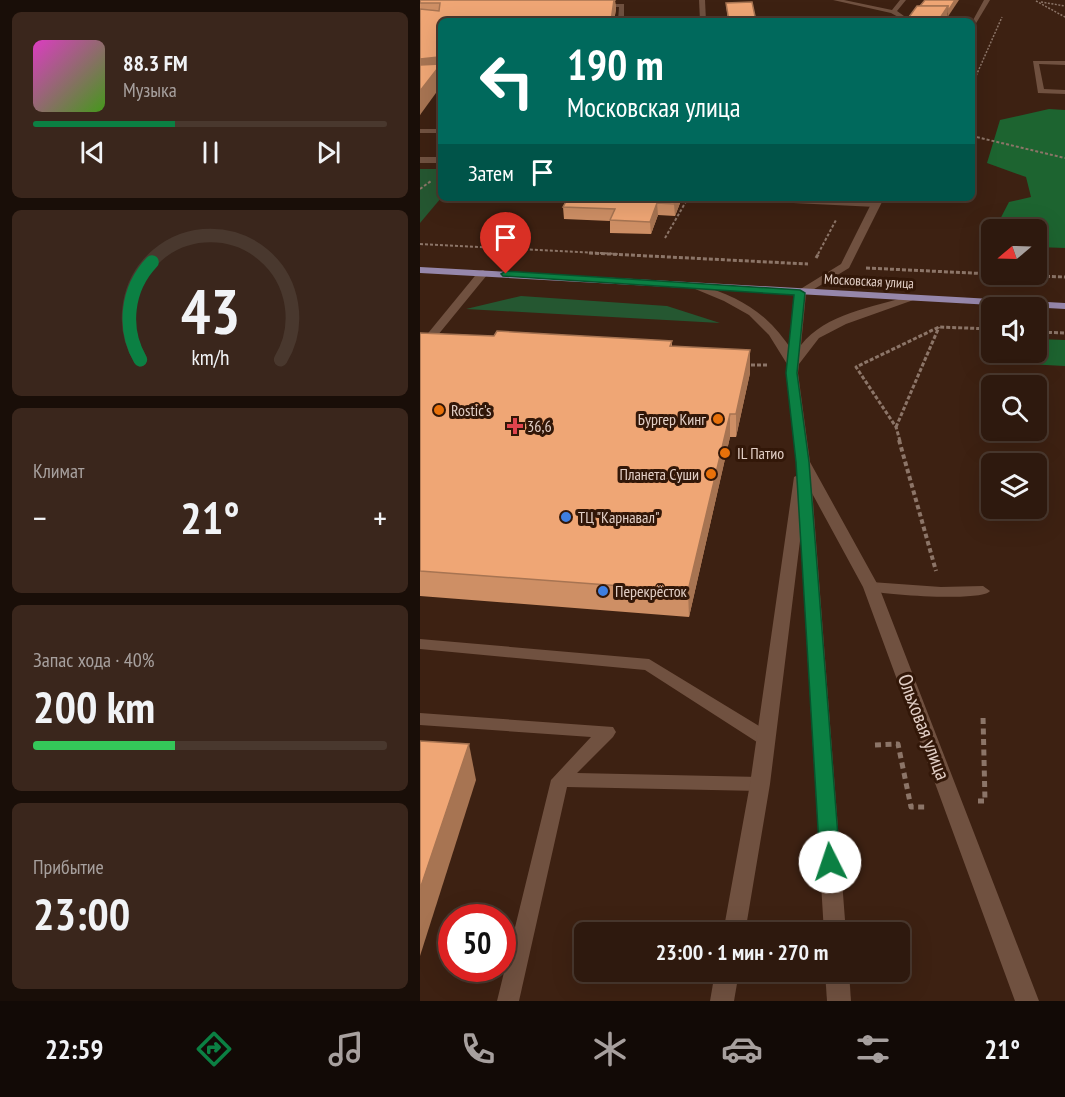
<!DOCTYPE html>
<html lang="ru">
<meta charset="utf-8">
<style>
:root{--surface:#2e190e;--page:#3a261c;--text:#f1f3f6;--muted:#a7a09e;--line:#49382e;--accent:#0b8043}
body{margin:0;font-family:"PT Sans Narrow",sans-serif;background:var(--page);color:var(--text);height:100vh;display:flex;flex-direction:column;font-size:22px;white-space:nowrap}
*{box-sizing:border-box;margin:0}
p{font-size:20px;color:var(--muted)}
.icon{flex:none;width:33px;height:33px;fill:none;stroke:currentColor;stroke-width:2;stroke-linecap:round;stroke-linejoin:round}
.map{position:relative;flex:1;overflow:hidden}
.side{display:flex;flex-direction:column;gap:12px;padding:12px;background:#190e08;width:420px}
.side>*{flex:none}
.top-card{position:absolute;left:18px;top:18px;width:537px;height:183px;border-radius:9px;box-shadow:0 6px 24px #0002,0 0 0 2px var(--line);background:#00695c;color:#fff;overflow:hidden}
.needle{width:39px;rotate:251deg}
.fabs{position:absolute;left:561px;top:219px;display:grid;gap:12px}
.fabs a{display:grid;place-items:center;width:66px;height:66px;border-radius:9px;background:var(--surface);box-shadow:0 6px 24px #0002,0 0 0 2px var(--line);font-size:30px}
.speed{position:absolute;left:18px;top:904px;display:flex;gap:12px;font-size:30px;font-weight:700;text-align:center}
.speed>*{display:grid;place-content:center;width:78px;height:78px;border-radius:50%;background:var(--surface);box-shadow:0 6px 24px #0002,0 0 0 2px var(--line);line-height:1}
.speed .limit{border:9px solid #d22;background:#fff;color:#111}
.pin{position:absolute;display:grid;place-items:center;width:51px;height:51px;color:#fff;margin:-62px -26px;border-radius:50% 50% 50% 0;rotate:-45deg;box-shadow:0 0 6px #0007}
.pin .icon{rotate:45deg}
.me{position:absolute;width:66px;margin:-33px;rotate:356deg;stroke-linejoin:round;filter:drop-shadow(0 0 4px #0008)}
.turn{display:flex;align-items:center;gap:21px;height:126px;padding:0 30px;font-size:27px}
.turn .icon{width:78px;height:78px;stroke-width:2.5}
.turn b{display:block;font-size:42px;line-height:51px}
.then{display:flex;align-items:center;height:57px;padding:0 30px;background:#0003;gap:12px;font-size:22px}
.big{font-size:45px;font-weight:800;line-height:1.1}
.side .card{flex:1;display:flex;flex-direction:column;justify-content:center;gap:9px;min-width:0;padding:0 21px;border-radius:9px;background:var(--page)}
.side .dial{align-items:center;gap:0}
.dial svg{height:156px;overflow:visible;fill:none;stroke:var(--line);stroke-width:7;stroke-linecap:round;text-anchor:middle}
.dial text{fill:var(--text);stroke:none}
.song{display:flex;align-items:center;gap:18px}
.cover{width:72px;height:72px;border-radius:9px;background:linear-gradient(135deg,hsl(310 70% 55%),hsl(100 70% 35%))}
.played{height:6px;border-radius:3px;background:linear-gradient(90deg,var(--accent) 40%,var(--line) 40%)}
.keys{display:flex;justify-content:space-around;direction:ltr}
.heat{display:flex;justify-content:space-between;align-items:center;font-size:33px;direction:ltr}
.charge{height:9px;border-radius:4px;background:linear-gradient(90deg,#34c759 40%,var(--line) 0)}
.trip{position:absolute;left:154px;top:922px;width:336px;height:60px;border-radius:9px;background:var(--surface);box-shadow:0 6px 24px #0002,0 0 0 2px var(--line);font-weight:800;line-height:60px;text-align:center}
.tab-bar{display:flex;height:96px;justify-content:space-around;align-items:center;background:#120a06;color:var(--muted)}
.tab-bar .icon{width:42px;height:42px}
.tab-bar .selected{color:var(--accent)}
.tab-bar b{font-size:27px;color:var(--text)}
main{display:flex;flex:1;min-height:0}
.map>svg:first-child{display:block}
.green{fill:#255731}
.forest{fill:#1d6430}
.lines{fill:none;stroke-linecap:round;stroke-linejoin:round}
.path-far4{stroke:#8c7568;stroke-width:1.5;stroke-dasharray:2 1.5;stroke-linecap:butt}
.path-far3{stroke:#8c7568;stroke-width:2;stroke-dasharray:3 2;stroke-linecap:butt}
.path-far2{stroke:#8c7568;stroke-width:3;stroke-dasharray:4 2;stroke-linecap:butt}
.path-far1{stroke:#8c7568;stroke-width:4;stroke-dasharray:4.5 3;stroke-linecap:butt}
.path{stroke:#8c7568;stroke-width:5;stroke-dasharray:6 4.5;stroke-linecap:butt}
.lane{fill:#705140;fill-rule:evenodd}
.street{fill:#705140;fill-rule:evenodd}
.secondary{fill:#705140;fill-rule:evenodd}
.primary{fill:#9687ab;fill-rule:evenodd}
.wall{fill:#ce8f65}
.shaded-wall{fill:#a77452}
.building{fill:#efa675;stroke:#a77452;stroke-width:1.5}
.route{fill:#0b8043;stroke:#07532c;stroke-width:1.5}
.food-dot{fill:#e8710a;stroke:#321708;stroke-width:2}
.health-dot{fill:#e0444e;stroke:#321708;stroke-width:2}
.shop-dot{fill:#3f7fe0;stroke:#321708;stroke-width:2}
.labels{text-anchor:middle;stroke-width:6;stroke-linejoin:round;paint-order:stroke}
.far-street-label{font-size:14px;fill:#e2cfc6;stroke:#321708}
.poi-label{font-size:16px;fill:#e2cfc6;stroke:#321708;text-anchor:start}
.near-street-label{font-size:20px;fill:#e2cfc6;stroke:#321708}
</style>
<main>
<section class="side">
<div class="card">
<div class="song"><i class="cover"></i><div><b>88.3 FM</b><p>Музыка</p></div></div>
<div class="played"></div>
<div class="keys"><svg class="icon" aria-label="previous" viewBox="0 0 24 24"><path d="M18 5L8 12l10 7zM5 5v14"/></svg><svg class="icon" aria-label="pause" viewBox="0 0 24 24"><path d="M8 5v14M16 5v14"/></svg><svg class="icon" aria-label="next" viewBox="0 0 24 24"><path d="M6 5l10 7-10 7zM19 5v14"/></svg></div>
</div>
<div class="card dial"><svg viewBox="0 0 100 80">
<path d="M14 69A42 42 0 1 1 86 69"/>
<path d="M14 69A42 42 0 0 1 20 19" stroke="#0b8043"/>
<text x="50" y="56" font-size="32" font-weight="700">43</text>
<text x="50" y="72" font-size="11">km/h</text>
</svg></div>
<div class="card"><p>Климат</p>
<div class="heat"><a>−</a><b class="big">21°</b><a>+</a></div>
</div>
<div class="card"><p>Запас хода · 40%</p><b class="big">200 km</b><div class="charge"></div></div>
<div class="card"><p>Прибытие</p><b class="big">23:00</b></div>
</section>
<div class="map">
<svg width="645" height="1001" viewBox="0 0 645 1001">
<rect width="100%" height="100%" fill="#3d2112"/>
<g class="green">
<path d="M0 169H21V198L0 223Z"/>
<path d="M101 296 247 306 300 323 46 309Z"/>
</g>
<g class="forest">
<path d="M629 109 645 110V248L617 247 616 230 575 229 589 202 611 197 606 177 567 163 580 120Z"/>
<path d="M617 339 645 340V366L588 363V353L616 352Z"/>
</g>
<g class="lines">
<g class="path-far4">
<path d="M616 1 645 17"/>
<path d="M621 2 645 6"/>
<path d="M552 85 582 17"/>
</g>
<g class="path-far3">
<path d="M552 136 645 158"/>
<path d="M0 189 11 181"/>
<path d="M245 238 268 198"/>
<path d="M0 244 199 254"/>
<path d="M398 254 416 220"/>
</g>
<g class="path-far2">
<path d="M169 253 388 264"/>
<path d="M396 258 399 253"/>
<path d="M446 268 572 274"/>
<path d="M572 274 645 277"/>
<path d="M616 332 645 333"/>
<path d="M331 365H348"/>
<path d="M476 427 519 327"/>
<path d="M480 441 476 427 436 367 519 327 572 329"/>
</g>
<path class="path-far1" d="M479 440 516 571"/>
<g class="path">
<path d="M455 745 478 744 491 807H506"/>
<path d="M558 801H565L563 716"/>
</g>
<g class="lane">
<path d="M279 0H285L286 21H280Z"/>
<path d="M413 0H424L472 10 480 0H486L477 11 484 16 527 21H478L480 18 471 13Z"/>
<path d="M177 4H204V21H198L199 7H179Z"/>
<path d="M613 61H645V65L619 64 624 89 645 90V94L618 93Z"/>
<rect x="0" y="129" width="21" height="4"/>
<path d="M330 198 456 201 460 204 456 207 334 201Z"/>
<path d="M63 270 68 273 67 275 4 352 0 353V343L59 271Z"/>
<path d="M451 582 521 587 563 586 570 591C562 602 462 595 446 590L444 587 446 584Z"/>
<path d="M0 639 229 659 352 734 355 739 352 744 346 745 340 744 225 670 0 649Z"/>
<path d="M0 713 193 727 196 732 193 737 157 773 340 777 346 779 349 784 346 789 340 791 147 787 99 1001H77L131 780 171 737 0 725Z"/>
</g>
<g class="street">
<rect x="0" y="157" width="21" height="6"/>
<path d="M383 458 390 462 459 587 619 1001H595L443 587 387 484 350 784 325 933H303L330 784 374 477 382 473 376 462Z"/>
<path d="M295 972H319L314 1001H290Z"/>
</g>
<g class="secondary">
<path d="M564 0H570L552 30V22Z"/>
<path d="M454 198H464L429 268 386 294 381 345C405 314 453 307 489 296H497L499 298 426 324 399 338 379 364 378 373 390 462 426 933H404L376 462 367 364 349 335 329 315 304 301 268 286 274 283 278 284C319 298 343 309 369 346L374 293 421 264Z"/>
<path d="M405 972H429L431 1001H407Z"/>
</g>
<path class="primary" d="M0 267 645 303V309L0 273Z"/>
</g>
<g class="wall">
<path d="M0 0H196L195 1 196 9 194 21H21L0 115Z"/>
<path d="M306 3 336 21H308Z"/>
<path d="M262 198 255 216 238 215 231 234 190 233V221L144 219 143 207Z"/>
<path d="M0 333 74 336 252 341V346L330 373 316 437H310L269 617 0 596Z"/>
</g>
<g class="shaded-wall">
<path d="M194 0H195L196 9 194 21H191Z"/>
<path d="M535 0H539L527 18 528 11Z"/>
<path d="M528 6 527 21H518Z"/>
<path d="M18 57 21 64V86L0 115V59Z"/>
<path d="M256 198H262L255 216 254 204Z"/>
<path d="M237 203 238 215 231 234 230 222Z"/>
<path d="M330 350V373L316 437V414Z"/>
<path d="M310 414V437L269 617 268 591Z"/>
<path d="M49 744 56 780 0 956V889Z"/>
</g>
<g class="building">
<path d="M0 0H194L191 21H21V64L0 91V65L20 64 18 57 0 59V9L19 11 20 3H0Z"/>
<path d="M505 0H535L528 11V6H500Z"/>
<path d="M332 2 336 21H309L306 3Z"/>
<path d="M497 6H528L518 21H486Z"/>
<path d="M148 198H256L254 204 237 203 230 222 190 220 195 209 143 207Z"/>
<path d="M77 331 252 341 250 346 330 350 316 414H310L268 591 0 571V333L74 336Z"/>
<path d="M0 741 49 744 0 889Z"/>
</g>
<path class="route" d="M86 271 380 290 385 293 377 373 389 462 420 862 417 868 410 870 403 868 400 862 376 462 366 373 374 295 83 276 81 274Z"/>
<g class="food-dot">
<circle cx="19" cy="410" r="6"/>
<circle cx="298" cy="419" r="6"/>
<circle cx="305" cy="453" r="6"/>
<circle cx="291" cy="474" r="6"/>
</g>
<path class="health-dot" d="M92 417h6v6h6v6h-6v6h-6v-6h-6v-6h6z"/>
<g class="shop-dot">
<circle cx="146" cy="517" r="6"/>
<circle cx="183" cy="591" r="6"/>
</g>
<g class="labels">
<g class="far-street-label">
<text transform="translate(449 281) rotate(3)" y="5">Московская улица</text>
</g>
<g class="poi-label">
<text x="31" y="416">Rostic's</text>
<text x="286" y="425" text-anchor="end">Бургер Кинг</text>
<text x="107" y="432">36,6</text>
<text x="317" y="459">IL Патио</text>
<text x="279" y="480" text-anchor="end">Планета Суши</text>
<text x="158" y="523">ТЦ "Карнавал"</text>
<text x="195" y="597">Перекрёсток</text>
</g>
<g class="near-street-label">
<text transform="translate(504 727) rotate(69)" y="7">Ольховая улица</text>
</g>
</g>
</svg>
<div class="fabs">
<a><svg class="needle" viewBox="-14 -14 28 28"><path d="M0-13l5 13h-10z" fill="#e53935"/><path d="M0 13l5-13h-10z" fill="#a7a09e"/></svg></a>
<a><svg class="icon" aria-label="sound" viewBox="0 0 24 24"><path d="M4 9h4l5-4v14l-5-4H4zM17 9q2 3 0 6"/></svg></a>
<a><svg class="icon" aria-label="search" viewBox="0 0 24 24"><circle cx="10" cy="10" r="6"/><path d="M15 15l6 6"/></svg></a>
<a><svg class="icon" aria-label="layers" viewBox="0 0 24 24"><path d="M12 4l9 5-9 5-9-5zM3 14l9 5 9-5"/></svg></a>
</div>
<div class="speed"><div class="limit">50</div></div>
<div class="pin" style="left:86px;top:274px;background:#d93025"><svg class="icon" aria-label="arrive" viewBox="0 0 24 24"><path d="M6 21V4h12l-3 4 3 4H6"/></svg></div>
<svg class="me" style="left:410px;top:862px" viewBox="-20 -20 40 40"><circle r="19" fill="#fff"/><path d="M0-13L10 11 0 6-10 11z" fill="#0b8043"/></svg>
<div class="trip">23:00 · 1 мин · 270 m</div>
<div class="top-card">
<div class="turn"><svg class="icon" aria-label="left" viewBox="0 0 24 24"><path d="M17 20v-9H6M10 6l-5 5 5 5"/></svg><div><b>190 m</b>Московская улица</div></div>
<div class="then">Затем<svg class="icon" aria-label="arrive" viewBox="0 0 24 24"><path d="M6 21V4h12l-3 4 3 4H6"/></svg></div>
</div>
</div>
</main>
<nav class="tab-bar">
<b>22:59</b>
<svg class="icon selected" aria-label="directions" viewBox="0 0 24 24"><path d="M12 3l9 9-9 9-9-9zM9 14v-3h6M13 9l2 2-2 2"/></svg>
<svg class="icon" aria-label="music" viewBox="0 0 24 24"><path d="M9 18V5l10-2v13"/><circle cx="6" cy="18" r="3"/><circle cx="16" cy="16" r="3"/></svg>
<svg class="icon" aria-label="phone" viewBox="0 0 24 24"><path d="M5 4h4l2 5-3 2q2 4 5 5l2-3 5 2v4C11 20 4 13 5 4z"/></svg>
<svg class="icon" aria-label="climate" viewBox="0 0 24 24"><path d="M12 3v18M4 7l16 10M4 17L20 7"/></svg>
<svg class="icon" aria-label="car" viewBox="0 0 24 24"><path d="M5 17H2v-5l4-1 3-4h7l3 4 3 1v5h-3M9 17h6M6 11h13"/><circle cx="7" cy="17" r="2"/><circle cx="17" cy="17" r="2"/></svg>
<svg class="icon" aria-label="filters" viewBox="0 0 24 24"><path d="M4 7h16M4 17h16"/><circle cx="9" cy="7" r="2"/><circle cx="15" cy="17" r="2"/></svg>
<b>21°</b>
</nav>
